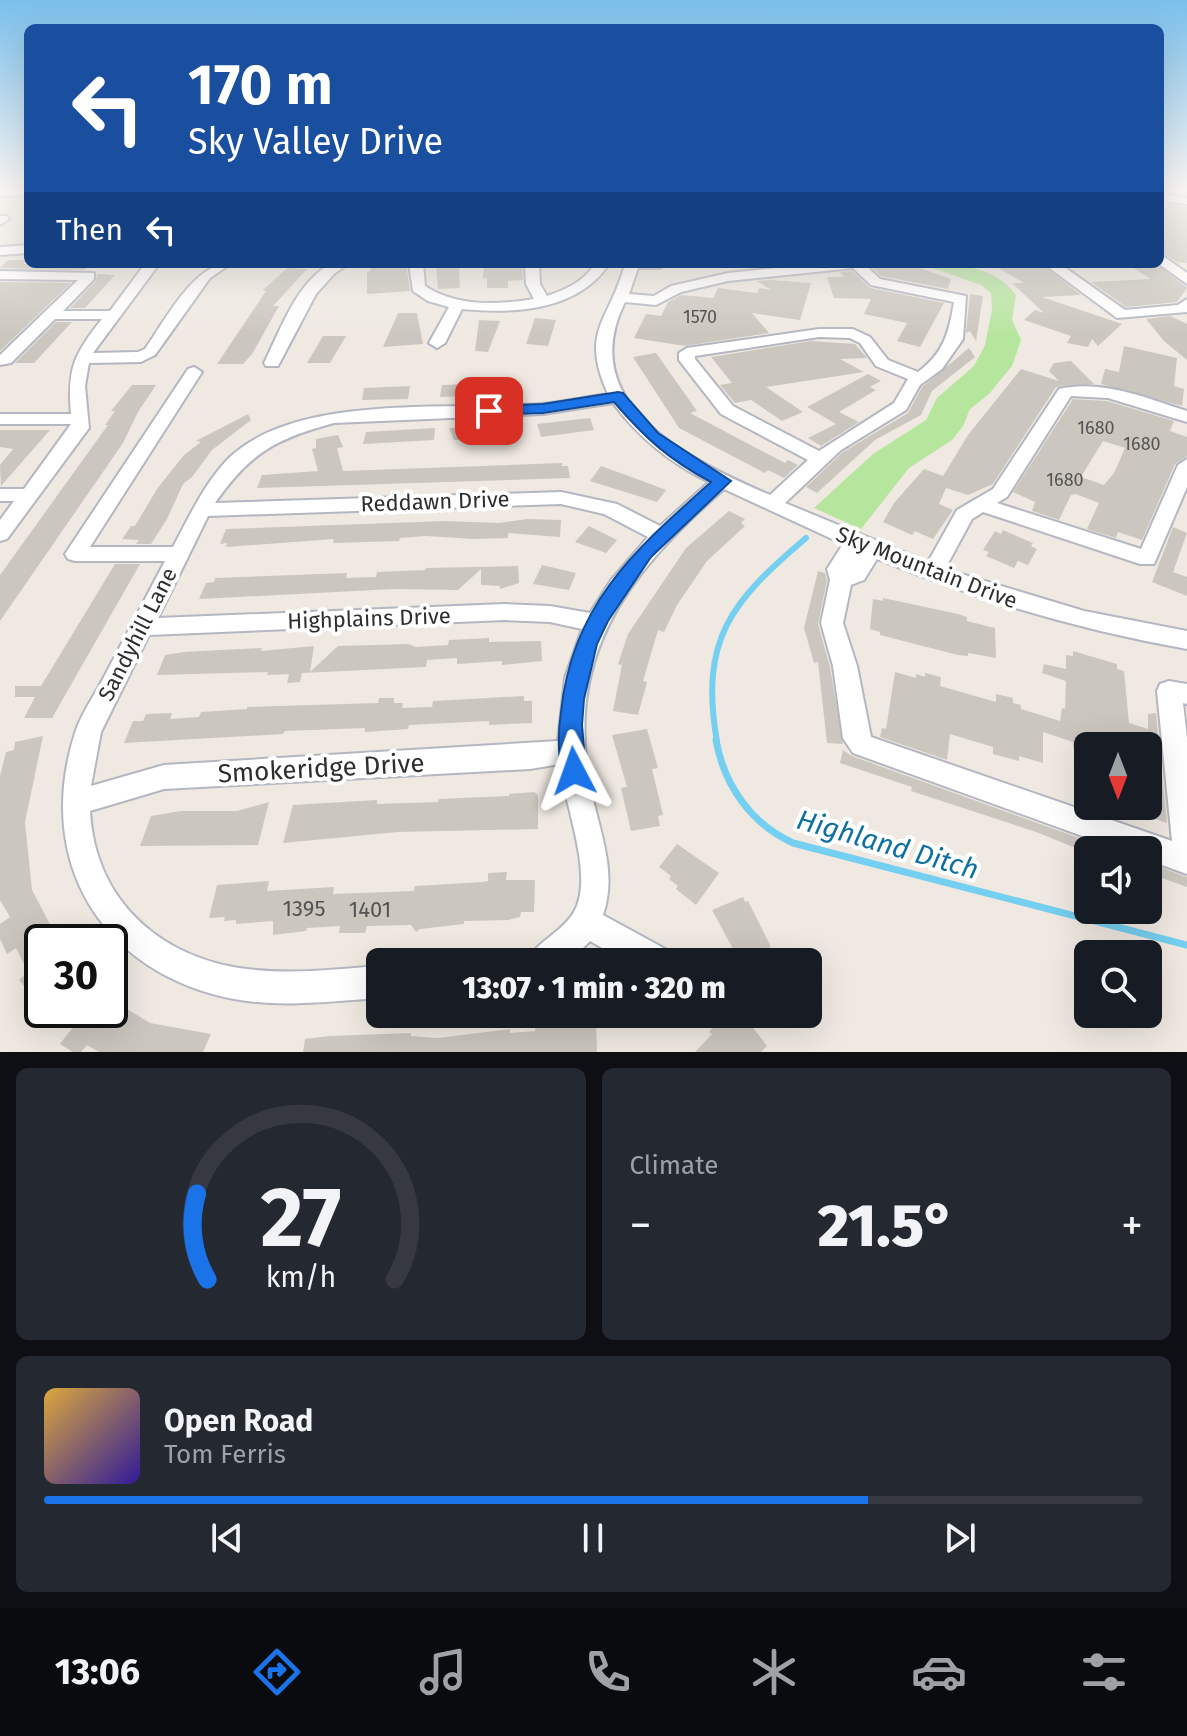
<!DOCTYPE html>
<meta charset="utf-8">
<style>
:root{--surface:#171b24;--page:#242831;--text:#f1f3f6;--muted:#9ea1a6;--line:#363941;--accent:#1a73e8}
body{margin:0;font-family:"Fira Sans",sans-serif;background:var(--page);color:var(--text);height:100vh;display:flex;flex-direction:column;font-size:30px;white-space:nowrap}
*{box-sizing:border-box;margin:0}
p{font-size:26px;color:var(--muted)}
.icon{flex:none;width:44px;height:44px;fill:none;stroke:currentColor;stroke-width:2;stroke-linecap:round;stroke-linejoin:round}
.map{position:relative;height:1052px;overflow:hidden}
.side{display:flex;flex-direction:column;gap:16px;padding:16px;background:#0d0f14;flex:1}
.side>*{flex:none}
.guide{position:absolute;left:24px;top:24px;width:1140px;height:244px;border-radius:12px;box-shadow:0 8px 32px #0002;background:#1a4fa0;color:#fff;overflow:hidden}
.needle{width:52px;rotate:180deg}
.buttons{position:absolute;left:1074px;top:732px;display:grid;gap:16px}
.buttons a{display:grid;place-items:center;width:88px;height:88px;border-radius:12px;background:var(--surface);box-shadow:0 8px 32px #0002;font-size:40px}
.speed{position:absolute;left:24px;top:924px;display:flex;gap:16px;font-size:40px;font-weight:700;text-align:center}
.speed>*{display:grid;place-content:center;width:104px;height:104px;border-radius:50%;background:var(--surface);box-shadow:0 8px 32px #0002;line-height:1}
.speed .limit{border:4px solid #111;border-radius:12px;background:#fff;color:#111}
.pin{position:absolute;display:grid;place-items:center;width:68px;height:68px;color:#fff;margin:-34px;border-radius:16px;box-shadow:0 4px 12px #0006}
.me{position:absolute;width:88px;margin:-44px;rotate:356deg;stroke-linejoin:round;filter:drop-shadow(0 0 6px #0008)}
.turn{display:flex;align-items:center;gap:28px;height:168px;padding:0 32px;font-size:36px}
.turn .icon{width:104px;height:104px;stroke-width:2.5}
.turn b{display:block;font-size:56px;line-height:68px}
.then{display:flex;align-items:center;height:76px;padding:0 32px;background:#0003;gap:16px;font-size:30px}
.big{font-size:60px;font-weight:800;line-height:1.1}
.side .card{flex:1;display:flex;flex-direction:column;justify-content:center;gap:12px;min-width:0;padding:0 28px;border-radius:12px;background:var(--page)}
.side .dial{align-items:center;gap:0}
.dial svg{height:208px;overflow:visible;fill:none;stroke:var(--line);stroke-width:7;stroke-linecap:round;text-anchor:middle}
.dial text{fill:var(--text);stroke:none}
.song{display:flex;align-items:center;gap:24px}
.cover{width:96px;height:96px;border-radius:12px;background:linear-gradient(135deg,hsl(40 70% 55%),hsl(250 70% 35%))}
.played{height:8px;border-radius:4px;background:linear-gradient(90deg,var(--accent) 75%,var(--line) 75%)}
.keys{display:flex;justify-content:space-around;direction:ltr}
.heat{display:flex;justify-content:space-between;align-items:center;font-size:44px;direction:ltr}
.side .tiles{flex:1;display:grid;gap:16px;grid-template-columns:1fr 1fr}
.card:last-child{grid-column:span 2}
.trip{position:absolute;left:366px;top:948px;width:456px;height:80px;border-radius:12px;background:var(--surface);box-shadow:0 8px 32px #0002;font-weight:800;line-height:80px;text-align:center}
.tab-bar{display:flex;height:128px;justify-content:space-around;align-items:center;background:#090b0e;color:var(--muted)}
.tab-bar .icon{width:56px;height:56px}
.tab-bar .on{color:var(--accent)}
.tab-bar b{font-size:36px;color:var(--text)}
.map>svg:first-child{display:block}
.green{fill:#b6e59e}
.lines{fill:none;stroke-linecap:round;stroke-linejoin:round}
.stream-far1{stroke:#75cff0;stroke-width:6}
.stream{stroke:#75cff0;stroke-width:7}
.building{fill:#cbc7bf;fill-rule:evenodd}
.minor-casing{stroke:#b4b7c1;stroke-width:4}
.minor{fill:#fff;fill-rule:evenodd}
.route{fill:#1a73e8;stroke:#114b97;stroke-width:2}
.labels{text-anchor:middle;stroke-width:8;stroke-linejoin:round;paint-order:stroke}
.number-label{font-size:18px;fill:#555452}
.street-label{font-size:22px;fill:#2e2e2e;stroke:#fff}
.near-number-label{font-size:22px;fill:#555452}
.near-street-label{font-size:26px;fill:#2e2e2e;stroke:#fff}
.near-water-label{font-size:28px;font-style:italic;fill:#0d6fa3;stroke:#fff}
</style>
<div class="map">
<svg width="1187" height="1052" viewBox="0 0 1187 1052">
<rect width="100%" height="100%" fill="#efe9e1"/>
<path class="green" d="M921 264C955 264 995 265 1016 295L1012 320 1021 340 1012 366 989 394 970 409 963 426 952 440 909 468 861 529 814 508 873 454 926 420 937 398 974 366 985 345 992 310 991 293 981 285Z"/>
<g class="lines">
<path class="stream-far1" d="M717 742C699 638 732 601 806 538"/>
<path class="stream" d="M716 740C724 785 751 824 793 843L1187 945"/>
</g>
<g class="building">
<path d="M1160 203 1187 207V263L1177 262 1160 251Z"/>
<path d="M8 260H27L23 264H90L85 270 0 268Z"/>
<path d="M371 264H406L410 291 367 294V272L370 271Z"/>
<path d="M459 264 460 288 438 289 436 265Z"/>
<path d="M489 264H522L523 280 508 281V288H487V278L483 279 484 266Z"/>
<path d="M868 264 911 265 951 279 948 289 881 276Z"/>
<path d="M992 264H1041L1081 295 1042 297 1122 324 1098 346 1092 339 1088 347 1067 343 1071 336 1024 320 1035 310 1044 313 1012 283H1024Z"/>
<path d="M1127 264H1156L1187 288 1177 302 1126 307 1091 282 1151 279Z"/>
<path d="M287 268 307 269 273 306H279L252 354 243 364H217L266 291 263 290Z"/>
<path d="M852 271 870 288 944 303 920 347 897 341 907 323 864 314 871 299 834 298 827 277H844L840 272Z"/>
<path d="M97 274 115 275 85 308H70L96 281Z"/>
<path d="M770 280 811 283 800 320 752 313 769 333 685 346 634 338 646 314 661 316 668 302 681 295 713 298 718 288 757 293 759 288 771 290 757 281Z"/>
<path d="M0 282 71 283 0 351Z"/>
<path d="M970 294 983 296 976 341 970 331 966 333Z"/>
<path d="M398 313H417L423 344 383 347Z"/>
<path d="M1170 316 1187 324V360L1164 341 1146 319Z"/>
<path d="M535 318 556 320 548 346 526 344Z"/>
<path d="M479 320 500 321 488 352 475 351Z"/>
<path d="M56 322H72L34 363H15Z"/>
<path d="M323 336H346L330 363H307Z"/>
<path d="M811 341 855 344 867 358 840 359 864 372 766 387 803 412 782 421 751 400 735 403 720 385 732 383 711 357Z"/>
<path d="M1124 346 1177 358 1174 386 1184 389 1182 406 1101 384 1105 369 1119 372Z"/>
<path d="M969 348 975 357 932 391 921 415 875 440 817 493 806 487 843 452 908 413 922 387Z"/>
<path d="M656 353 697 411 690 413 785 463 788 460 798 465 784 478 768 470 765 473 679 428 633 357Z"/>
<path d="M1071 361 1094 384 1056 387 993 484 968 495 946 488 939 504 953 510 933 539 915 531 912 535 883 522 894 503 924 469 943 476 968 435 1021 369 1059 381 1049 371 1054 363Z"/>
<path d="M868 374 881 381 870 387 876 390 839 412 859 422 821 446 808 438 836 424 807 407Z"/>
<path d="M500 383V395L440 397 442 385Z"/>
<path d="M132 385H156L138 412 123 443 0 621V575L108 425H105L115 411H111Z"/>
<path d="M410 386 408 399 362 400 364 388Z"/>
<path d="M1073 399 1107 401 1174 421 1170 431 1187 437V456L1175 464 1142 540 1118 532 1116 538 1087 529 1099 503 1076 494 1071 495 1059 520 1032 511 1035 502 1013 492ZM1103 441 1125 448 1114 473 1104 485 1081 477Z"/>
<path d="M248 414 251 420 212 450 192 477 183 484 167 519 151 544H136L139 540 122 539 131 526H135L157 489 184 455 201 442 196 441Z"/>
<path d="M590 418 594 430 541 437 537 424Z"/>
<path d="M508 426 517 427V439L454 440 449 428Z"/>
<path d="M435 428 434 440 363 444 366 432Z"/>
<path d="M0 430H50L1 486 0 465 13 449 0 447Z"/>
<path d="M338 435 343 447 337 448 343 471 562 463V466H568L570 478 257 488 262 475 318 471 312 449 316 448V439Z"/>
<path d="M601 466 645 482 666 490 657 502 590 481Z"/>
<path d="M729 511 745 519 741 523 745 526 707 561 677 605 664 632 658 630 643 681 647 682 638 715 613 711 622 665 618 664 628 634 686 548Z"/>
<path d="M527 519 561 520 560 537 508 533V538L473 539 426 536 400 538 399 541 333 543 334 539 226 547 227 543 220 544 226 529 445 521 499 523Z"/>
<path d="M589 526 617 540 606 553 575 542Z"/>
<path d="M1173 527 1187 533 1173 572 1187 577V596L1152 582Z"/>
<path d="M1003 530 1033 543 1031 546 1037 549 1028 565 1018 561 1014 568 986 556 989 552 983 550 995 531 1001 534Z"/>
<path d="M115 564H140L52 718H24L35 697H15V686H41Z"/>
<path d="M542 565 576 573 569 590 533 584Z"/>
<path d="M518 566 519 583 500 589V586L481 585V569L458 590 394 589 199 599 206 583 214 582 215 578 347 573 346 578 376 577 377 572 425 570 426 568Z"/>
<path d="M818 571 825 573 827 580 818 624 830 667 843 744 827 743 818 662 814 663 804 628Z"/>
<path d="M883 598 958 614 967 617V621L995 628 996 658 968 653V656L958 655 880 635V632L870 629 873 599 883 601Z"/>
<path d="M489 638V642L541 641 542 661 502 665V661L457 664V658L427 660 426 667 302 673 300 682 287 683 289 674 267 675 268 672 157 675 165 655 184 652 262 648 261 651 314 646 310 672 338 646 408 644 416 647 448 645 449 640Z"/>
<path d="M1073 651 1117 664V669L1124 671 1129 723 1148 729V714L1156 713 1167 823 1149 817 1148 746H1088V753L1073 748V742L1043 732V763L1019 756V761L993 754V747L950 734 947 760 880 737 882 728 886 729 895 672 916 678V674L925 677V673L941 677 940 686 996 702V694L1013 698V703L1021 705V709L1060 721 1062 708 1065 709 1066 681 1042 673 1044 664 1066 669V655L1073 656Z"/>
<path d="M524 696V701H532V723L489 725V721L409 725 408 729 365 732V728L285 731 283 734 124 743 133 721H143L146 714 172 713 170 719 199 717 201 712 247 709V707L378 703 379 698H394V703H403L402 708 432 707 433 701Z"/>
<path d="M647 729 658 768 652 769 663 815 658 816 660 826 631 831 621 788 627 787 612 735Z"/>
<path d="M43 736 25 822 32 890 54 932 42 941V1007L19 980 28 972 16 948 7 954 0 939V924L10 917 0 900V776L6 752 14 750 15 742Z"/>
<path d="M843 750 852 756 1112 850H1088V853L1036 832 911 791 912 787 840 763Z"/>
<path d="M534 792 538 795V829L398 832 283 843 293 805 377 800V804L438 802 439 799 509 796V794Z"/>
<path d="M269 802 258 845 140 846 151 816 181 811H237Z"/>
<path d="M677 844 719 873 696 905 676 889 678 886 669 879 671 876 659 867Z"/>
<path d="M1148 863 1187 877V887L1148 873Z"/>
<path d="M507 872 506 880H535L534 912H521L520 917 508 920 464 921V924L420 929 416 932 411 925 367 926 365 933H339L340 926 307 928 306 931 273 935V921L236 924V920L224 921 225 917 209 918 217 885 269 881 267 891 334 887 333 894 414 891 415 886 484 882 488 881V873Z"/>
<path d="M743 897 745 902 748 901 771 947 739 960 712 910Z"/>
<path d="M110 994 126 1004 124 1007 150 1023 211 1034 203 1052H99L87 1045 81 1052H73L60 1044 86 1010H110Z"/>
<path d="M723 1014H738L754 1029 767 1046 761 1052H695L712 1034 709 1032Z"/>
<path d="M579 1019V1024L596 1023 597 1052H303L305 1039 329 1036 411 1033V1036L438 1038 510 1029V1033L535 1031 536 1020Z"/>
</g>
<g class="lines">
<defs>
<g id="minor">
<path d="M28 189V195L0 196V190Z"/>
<path d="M1160 194 1187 198V204L1160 200Z"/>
<path d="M0 216H7L9 219 0 225Z"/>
<path d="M28 245V253L0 255V247Z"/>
<path d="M1160 254 1187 273V284L1159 264Z"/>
<path d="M145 264H159L93 353 138 352 145 349C163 324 196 260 229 265L210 278 155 355 141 362 89 363 85 386 89 428 7 539 0 541V520L14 501H0V489H24L71 424H0V414H71C67 369 74 354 102 319H55L11 363 0 365V355L78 280 0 279V271L94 273V279L63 311H110Z"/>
<path d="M331 264H348L335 273 316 294 278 366H266L264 363C280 331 297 281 331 264Z"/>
<path d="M409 264H423L425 286C457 307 497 305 534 299L526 284 525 264H539L540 284 547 296C567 289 583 282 595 264H609C577 311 515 314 462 309L445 343 437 348 429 343 449 307 428 301 413 291Z"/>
<path d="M625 264H667L660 268H638L629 294 654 296 671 286 728 273 816 264H864L880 279 966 296 963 339 942 369 920 385 906 410 841 450 785 503 928 562 957 510 993 489 1059 389C1102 379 1146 398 1187 411V422L1108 398 1071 396 1007 497 997 503 1141 549 1178 465 1187 459V487L1154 564H1140L983 512 972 519 945 569 1084 611 1187 631V649C1079 630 976 599 877 559L864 580 851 585 843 623 857 666 871 737 1172 841 1157 691 1160 684 1169 681 1187 684V704L1183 703 1187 738V874L1148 860V850H1121L853 753 843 738 833 666 821 623 830 580 827 569 843 544 724 489C625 576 562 658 592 795 601 835 617 874 603 915L669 951 674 962H627L590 941 569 962H527C536 941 562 933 574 912 595 876 564 804 560 764L530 769 164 789 90 811C95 904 165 962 256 970 297 974 339 969 380 966V998C332 1001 282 1008 234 999 101 973 34 861 75 733 81 714 94 696 103 679 124 639 144 601 165 561H75L68 559 65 554 188 369 194 367 202 372 90 547H173C189 517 204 484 228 459 296 392 452 411 541 404 563 402 586 397 608 394 579 330 610 321 625 264ZM853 268 871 285 954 302C949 332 944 353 918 372L888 360 870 337 853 329H819L687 348 679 353V360L721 414 808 460 770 495C692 461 573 406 625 302L656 305 681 292 728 281ZM819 337 850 338 860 343 876 366 908 379 894 403 819 451 733 406 695 359V356ZM613 403C639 438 670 463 709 482L660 526 617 504 561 492 215 503C250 453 275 439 334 423L543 414ZM561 504 604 514 648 537 611 580 590 613 550 606 505 604 158 618 208 516ZM505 620 550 622 582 629 565 678 558 741 164 765 91 786 101 732 149 635Z"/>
<path d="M1044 264H1060L1125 310 1178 305 1187 299V312L1117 318Z"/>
</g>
</defs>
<use href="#minor" class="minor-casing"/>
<use href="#minor" class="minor"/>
</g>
<linearGradient id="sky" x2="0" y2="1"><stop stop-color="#7abfeb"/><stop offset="0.56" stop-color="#f8f5f2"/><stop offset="1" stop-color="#f8f5f2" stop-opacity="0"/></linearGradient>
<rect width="1187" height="336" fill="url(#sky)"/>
<path class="route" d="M618 392 623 393 658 433 731 481 651 557 608 621 597 644 584 699 582 725 586 771 582 779 574 782 565 779C557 761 558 732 561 712 572 604 635 550 711 482 669 460 644 437 614 402L543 413 489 415 481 411 489 406 543 404Z"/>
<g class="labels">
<g class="number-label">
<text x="700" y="323">1570</text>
<text x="1096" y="434">1680</text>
<text x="1142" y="450">1680</text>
<text x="1065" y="486">1680</text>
</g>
<g class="street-label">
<text transform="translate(435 501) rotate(-2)" y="8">Reddawn Drive</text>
<text transform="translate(927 567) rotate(21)" y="8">Sky Mountain Drive</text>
<text transform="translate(369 618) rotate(-2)" y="8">Highplains Drive</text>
<text transform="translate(137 634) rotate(-63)" y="8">Sandyhill Lane</text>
</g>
<g class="near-number-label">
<text x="304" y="916">1395</text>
<text x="370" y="917">1401</text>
</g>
<g class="near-street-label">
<text transform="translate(321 768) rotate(-3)" y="9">Smokeridge Drive</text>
</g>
<g class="near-water-label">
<text transform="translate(888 844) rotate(16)" y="10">Highland Ditch</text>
</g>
</g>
</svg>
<div class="buttons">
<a><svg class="needle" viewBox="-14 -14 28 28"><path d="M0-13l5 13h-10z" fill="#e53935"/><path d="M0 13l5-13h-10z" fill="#9ea1a6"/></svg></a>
<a><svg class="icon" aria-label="sound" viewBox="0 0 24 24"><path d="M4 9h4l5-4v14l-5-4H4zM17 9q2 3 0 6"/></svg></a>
<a><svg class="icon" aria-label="search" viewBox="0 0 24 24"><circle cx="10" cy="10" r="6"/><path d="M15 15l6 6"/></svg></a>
</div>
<div class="speed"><div class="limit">30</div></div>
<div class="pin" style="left:489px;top:411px;background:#d93025"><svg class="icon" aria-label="arrive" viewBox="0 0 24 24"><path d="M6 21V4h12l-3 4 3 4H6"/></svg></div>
<svg class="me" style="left:574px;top:771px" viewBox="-20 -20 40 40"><path d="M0-17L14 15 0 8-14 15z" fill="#1a73e8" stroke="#fff" stroke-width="4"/></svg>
<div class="trip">13:07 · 1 min · 320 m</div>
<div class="guide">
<div class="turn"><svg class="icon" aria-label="left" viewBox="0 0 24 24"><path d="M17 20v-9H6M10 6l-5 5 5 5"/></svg><div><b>170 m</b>Sky Valley Drive</div></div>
<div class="then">Then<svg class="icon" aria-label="left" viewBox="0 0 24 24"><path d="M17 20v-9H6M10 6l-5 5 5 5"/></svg></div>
</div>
</div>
<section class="side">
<div class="tiles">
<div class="card dial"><svg viewBox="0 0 100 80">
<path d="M14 69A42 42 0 1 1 86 69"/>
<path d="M14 69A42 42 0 0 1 10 36" stroke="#1a73e8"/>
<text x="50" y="56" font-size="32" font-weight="700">27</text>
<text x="50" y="72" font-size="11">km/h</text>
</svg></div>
<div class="card"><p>Climate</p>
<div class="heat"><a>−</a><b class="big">21.5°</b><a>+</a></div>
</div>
<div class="card">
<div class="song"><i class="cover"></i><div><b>Open Road</b><p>Tom Ferris</p></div></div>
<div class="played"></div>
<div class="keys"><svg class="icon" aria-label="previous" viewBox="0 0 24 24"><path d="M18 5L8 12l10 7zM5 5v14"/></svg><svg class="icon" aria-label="pause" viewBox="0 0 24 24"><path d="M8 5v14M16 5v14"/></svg><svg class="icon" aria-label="next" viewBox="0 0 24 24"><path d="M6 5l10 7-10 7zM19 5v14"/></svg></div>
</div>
</div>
</section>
<nav class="tab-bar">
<b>13:06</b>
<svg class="icon on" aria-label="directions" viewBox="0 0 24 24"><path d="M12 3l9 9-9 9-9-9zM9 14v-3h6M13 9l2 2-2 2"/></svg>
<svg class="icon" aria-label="music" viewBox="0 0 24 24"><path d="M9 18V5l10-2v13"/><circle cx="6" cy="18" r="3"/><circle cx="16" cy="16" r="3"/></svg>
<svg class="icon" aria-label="phone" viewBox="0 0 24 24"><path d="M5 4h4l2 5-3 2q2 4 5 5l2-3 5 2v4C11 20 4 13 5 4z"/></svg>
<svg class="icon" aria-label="climate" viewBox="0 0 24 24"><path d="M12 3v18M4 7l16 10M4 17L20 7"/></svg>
<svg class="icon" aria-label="car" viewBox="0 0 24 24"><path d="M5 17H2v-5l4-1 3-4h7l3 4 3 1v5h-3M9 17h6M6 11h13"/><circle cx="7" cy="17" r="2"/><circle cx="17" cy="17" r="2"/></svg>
<svg class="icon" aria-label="filters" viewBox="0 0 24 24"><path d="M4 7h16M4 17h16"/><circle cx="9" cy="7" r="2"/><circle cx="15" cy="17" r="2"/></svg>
</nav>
